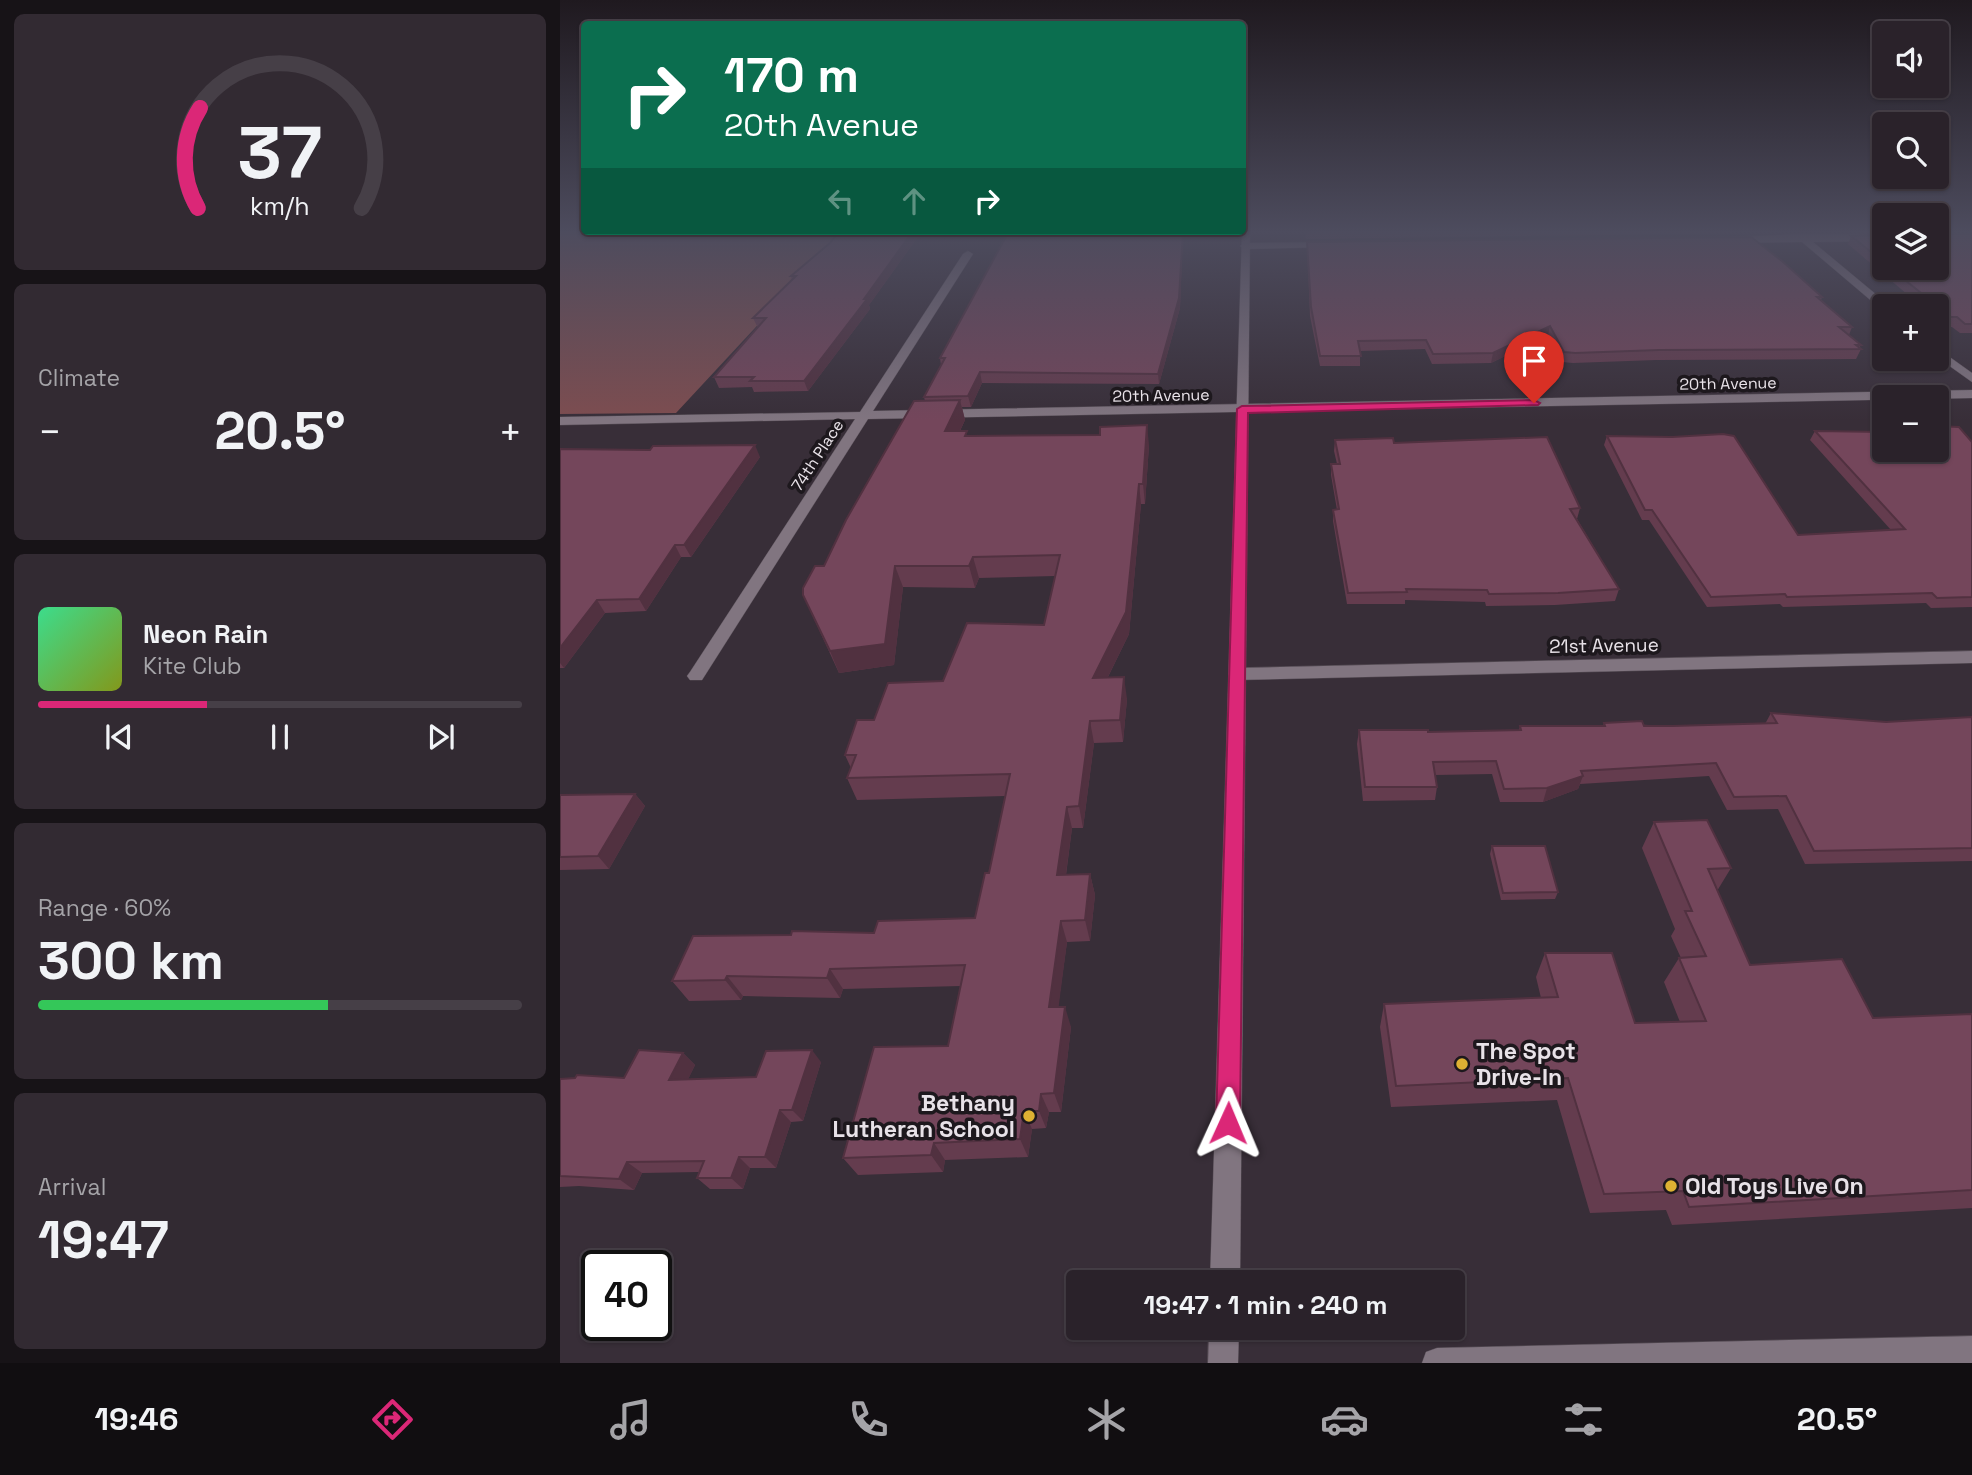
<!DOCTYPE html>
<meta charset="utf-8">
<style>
:root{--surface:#2a222a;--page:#322a32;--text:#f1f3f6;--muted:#a5a4a8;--line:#463f47;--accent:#db2777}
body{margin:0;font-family:"Space Grotesk",sans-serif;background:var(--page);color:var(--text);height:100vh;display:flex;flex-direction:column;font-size:26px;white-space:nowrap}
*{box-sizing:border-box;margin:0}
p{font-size:23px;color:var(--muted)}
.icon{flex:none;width:38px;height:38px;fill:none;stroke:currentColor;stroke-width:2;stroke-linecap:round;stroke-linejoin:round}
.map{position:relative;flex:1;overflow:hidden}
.sheet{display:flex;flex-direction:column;gap:14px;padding:14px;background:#171317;width:560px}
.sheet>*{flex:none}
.banner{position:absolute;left:21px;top:21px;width:665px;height:214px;border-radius:7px;box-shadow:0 2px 5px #0004,0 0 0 2px var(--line);background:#0b6e4f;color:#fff;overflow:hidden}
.controls{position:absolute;left:1312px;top:21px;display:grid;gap:14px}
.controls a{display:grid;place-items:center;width:77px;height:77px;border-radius:7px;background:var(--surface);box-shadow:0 2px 5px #0004,0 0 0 2px var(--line);font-size:35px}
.speed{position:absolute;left:21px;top:1250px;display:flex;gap:14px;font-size:35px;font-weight:700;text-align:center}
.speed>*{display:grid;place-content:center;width:91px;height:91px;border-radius:50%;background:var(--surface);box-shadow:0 2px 5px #0004,0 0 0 2px var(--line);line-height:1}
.speed .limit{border:4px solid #111;border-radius:10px;background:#fff;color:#111}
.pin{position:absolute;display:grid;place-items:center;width:60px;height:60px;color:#fff;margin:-72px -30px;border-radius:50% 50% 50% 0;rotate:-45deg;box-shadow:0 0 7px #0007}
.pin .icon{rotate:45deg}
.me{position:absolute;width:77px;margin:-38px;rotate:1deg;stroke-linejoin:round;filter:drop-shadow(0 0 5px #0008)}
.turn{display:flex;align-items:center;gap:24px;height:147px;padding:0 28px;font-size:32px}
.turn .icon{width:91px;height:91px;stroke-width:2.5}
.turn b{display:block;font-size:49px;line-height:60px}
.lanes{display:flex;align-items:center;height:66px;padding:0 28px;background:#0003;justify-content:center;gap:35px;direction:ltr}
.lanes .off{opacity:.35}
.big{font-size:52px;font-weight:700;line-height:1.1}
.sheet .card{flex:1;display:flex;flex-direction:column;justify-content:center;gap:10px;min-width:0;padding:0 24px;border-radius:10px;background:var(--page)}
.sheet .dial{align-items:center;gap:0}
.dial svg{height:182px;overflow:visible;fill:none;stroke:var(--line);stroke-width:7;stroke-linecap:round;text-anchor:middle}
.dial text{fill:var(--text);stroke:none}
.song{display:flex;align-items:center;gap:21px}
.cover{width:84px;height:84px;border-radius:10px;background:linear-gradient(135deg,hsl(150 70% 55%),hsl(70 70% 35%))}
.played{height:7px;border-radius:4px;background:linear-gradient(90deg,var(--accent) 35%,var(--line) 35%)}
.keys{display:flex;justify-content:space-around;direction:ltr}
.heat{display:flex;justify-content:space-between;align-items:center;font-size:38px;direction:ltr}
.charge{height:10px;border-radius:5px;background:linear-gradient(90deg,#34c759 60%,var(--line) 0)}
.trip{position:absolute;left:506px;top:1270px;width:399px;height:70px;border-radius:7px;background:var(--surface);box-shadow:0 2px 5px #0004,0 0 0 2px var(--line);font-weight:700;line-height:70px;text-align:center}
.tabs{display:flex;height:112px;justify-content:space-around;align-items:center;background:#110e11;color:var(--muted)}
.tabs .icon{width:49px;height:49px}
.tabs .active{color:var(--accent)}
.tabs b{font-size:32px;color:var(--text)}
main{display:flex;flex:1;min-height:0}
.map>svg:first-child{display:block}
.green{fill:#7d4d50}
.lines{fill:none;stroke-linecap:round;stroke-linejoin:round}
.minor-casing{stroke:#544b53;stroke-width:1}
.tertiary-casing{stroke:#544b53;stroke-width:1}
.minor{fill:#817580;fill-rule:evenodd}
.tertiary{fill:#817580;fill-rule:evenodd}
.wall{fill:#643c4e}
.shaded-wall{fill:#513140}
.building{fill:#74465b;stroke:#513140;stroke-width:2}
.route{fill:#db2777;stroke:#8e194d;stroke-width:2}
.poi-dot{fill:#deb133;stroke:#1d181d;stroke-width:2.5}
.labels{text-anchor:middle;stroke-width:7;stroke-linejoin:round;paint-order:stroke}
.far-street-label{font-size:16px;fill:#e8e2e8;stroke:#1d181d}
.street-label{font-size:19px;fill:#e8e2e8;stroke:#1d181d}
.near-poi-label{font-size:23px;font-weight:bold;fill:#e8e2e8;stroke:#1d181d;text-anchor:start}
</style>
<main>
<section class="sheet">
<div class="card dial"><svg viewBox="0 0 100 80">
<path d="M14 69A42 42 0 1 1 86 69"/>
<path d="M14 69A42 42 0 0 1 15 25" stroke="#db2777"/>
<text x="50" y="56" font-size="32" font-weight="700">37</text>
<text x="50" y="72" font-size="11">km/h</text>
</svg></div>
<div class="card"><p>Climate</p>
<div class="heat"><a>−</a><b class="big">20.5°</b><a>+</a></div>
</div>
<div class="card">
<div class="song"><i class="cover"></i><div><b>Neon Rain</b><p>Kite Club</p></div></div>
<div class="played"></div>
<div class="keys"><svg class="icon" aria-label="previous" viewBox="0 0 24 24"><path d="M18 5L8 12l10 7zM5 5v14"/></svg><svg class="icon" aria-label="pause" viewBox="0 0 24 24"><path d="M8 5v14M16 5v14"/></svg><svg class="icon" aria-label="next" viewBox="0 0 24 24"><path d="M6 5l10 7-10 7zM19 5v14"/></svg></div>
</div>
<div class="card"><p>Range · 60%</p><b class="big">300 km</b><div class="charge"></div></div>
<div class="card"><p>Arrival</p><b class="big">19:47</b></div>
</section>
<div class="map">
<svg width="1412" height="1363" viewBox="0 0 1412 1363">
<rect width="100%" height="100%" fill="#382e38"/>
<path class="green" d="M0 230 24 231H285L116 413 0 414Z"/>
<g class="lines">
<defs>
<g id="minor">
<path d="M1242 234 1325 235V241L1253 242 1330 306 1321 309 1242 242 1172 243 1168 240 1172 237Z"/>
<path d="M769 242 774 245 772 247 685 249 680 246 685 243Z"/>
<path d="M408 251 413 254 313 411 1412 390V398L308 419 142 680H130L127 676 130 672 295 419 0 425V417L300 412 403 254Z"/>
<path d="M1377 348 1412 373V382L1377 357Z"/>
<path d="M1412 651V663L677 680 668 674 677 668Z"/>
</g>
<g id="tertiary">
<path d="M690 230 680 1283H650L682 231Z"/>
<path d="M649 1328H679L678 1363H648Z"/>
<path d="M1412 1336V1363H862L866 1352 877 1348Z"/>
</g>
</defs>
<use href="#minor" class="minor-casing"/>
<use href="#tertiary" class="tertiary-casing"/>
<use href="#minor" class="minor"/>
<use href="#tertiary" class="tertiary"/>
</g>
<g class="wall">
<path d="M745 230H1173L1172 233 746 239Z"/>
<path d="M1272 230H1325V233L1273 232Z"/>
<path d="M1377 230H1412V231L1379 232 1381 234H1412V333H1400L1392 327H1386L1377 320V306H1361L1288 244 1291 236 1325 235V268H1377Z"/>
<path d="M449 231H623L620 308 599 384 422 383 411 407H402L405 420 400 431 408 436 589 445 585 504H581L569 634 548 677 567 699 563 742 534 743 523 828H512L506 875 530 874 535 895 530 941 507 942 498 1007 511 1027 501 1112H489L486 1128 472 1129 468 1157 385 1160 383 1172 298 1175 283 1158 388 1046 401 986 283 989 280 998 183 996 181 1000 129 1001 112 981 314 933 415 918 429 873 445 796 297 800 287 778 291 768 285 755 314 720 484 625 495 576 419 578 415 588 343 587 334 665 279 673 243 595 264 566 365 401 364 397 381 365 380 358Z"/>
<path d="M357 238 309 305 310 309 248 391 194 392 192 387 159 388 154 377 198 328 193 318 232 281 231 276Z"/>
<path d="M747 242 1262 297 1261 300 1292 327 1289 335 1301 345 1299 348 1301 349 1296 359 1096 360 1013 363 1002 362 988 335 931 363 872 364 865 349 800 351V366H760L750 316Z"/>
<path d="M1255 431 1412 442V607L1371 608 1366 603 1223 607 1220 604 1147 607 1089 520H1082L1044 445 1047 436 1238 535 1331 530 1250 440Z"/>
<path d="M775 440 834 443 1020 508 1017 519 1059 589 1055 601 995 605 926 606 925 602 845 600V604H787L773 521V510H777L771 475V464H777L774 451Z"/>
<path d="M0 449 200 457 131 557H121L86 611 45 613 4 668H0Z"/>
<path d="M1211 713 1326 722 1412 717V861L1245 864 1218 809 1167 810 1149 776 1020 784 1018 789 983 802H940L932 774 875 775 877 787 875 800 803 801 797 744 799 730 868 732 959 730 960 726H1043L1044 723 1112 726 1205 724Z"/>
<path d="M75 794 85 806 49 869 0 870V795Z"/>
<path d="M1094 822 1171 868 1157 891 1190 965 1313 1018 1412 1014V1208L1112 1225 1106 1210 1030 1213 997 1100 831 1107 820 1027 824 1004 981 998 976 977 985 953 1075 1023 1120 1022 1104 982 1119 958H1121L1111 936 1115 929 1082 848Z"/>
<path d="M932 846 998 892 995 899 941 900 930 854Z"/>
<path d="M123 1053 135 1065 128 1079 196 1077 261 1062 243 1121 231 1122 216 1168H190L183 1189H150L137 1178 139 1172 82 1173 74 1190 19 1186 0 1187V1079L64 1078Z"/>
</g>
<g class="shaded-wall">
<path d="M353 231H378L357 238 309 305 310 309 248 391 244 381Z"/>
<path d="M623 231 620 308 599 384 598 374Z"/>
<path d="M990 326 988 335 931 363 933 353Z"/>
<path d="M420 372 422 383 411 407 408 396Z"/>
<path d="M400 400 405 420 390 451 385 431Z"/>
<path d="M587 425 589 445 585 504 583 484Z"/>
<path d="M195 445 200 457 131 557 124 545Z"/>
<path d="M579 484 581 504 569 634 537 699 533 678Z"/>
<path d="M115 545 121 557 86 611 79 599Z"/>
<path d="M413 557 419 578 415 588 409 566Z"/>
<path d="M335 566 343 587 334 665 279 673 270 651Z"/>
<path d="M37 600 45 613 4 668 0 663V648Z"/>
<path d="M564 677 567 699 563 742 560 720Z"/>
<path d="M530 721 534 743 523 828 519 806Z"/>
<path d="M1023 776 1018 789 983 802 987 788Z"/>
<path d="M75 794 85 806 49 869 38 856Z"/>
<path d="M507 807 512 828 503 896 497 875Z"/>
<path d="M530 874 535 895 530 941 525 920Z"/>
<path d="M501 921 507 942 496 1027 489 1007Z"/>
<path d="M270 969 283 989 280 998 267 978Z"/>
<path d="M167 976 183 996 181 1000 165 980Z"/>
<path d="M505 1007 511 1027 501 1112 494 1093Z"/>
<path d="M252 1050 261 1062 243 1121 232 1110Z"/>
<path d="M123 1053 135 1065 122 1092 109 1080Z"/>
<path d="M481 1094 489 1112 486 1128 479 1111Z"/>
<path d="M220 1110 231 1122 216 1168 205 1157Z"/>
<path d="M464 1111 472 1129 468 1157 460 1139Z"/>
<path d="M374 1143 385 1160 383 1172 371 1155Z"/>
<path d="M179 1157 190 1168 183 1189 171 1178Z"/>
<path d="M67 1162 82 1173 74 1190 59 1179Z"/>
</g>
<g class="building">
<path d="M1377 230 1381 234H1412V324H1405L1397 317H1391L1330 268H1377Z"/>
<path d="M280 231H353L304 299H307L244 381H190L194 377H154L206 318H193L236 276H231L270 243Z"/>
<path d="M449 231H623L619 298 598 374 420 372 408 396 364 397 385 358H380Z"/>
<path d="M1325 235V263L1291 236Z"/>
<path d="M1191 237 1222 261 1262 297H1257L1292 327H1279L1301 345H1296L1301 349 1099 350 1015 353 1004 352 990 326 933 353 873 354 866 340 798 341 801 356H760L751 307 747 242Z"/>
<path d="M400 400 385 431H407L405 436 540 435V427L587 425 583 484H579L566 612 533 678 564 677 560 720 530 721 519 806 507 807 497 875 530 874 525 920 501 921 489 1007H505L494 1093 481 1094 479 1111H464L460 1139 374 1143 371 1155 283 1158 314 1047 388 1046 405 965 270 969 267 978 167 976 165 980 112 981 133 936 231 935 232 931 314 933 318 921 415 918 425 873H429L450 774 287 778 296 755H285L297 720H314L328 683 383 681 407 623 484 625 500 555 413 557 409 566H335L325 644 270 651 243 595V588L255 566H264L286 520 354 401Z"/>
<path d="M1377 426 1399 427 1412 442V597L1377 598 1372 593 1227 597 1225 594 1151 597 1092 510H1085L1047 436 1112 437 1163 434 1174 436 1238 535 1345 529 1255 431 1325 432V450H1377Z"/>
<path d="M987 437 1020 508 1010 509 1059 589 998 593 929 594 927 590 846 589 847 592 788 593 773 510 779 509 771 464H780L775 440 833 438 834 443Z"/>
<path d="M195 445 124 545H115L79 599 37 600 0 648V449L90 450 93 446Z"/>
<path d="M1211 713 1326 722 1412 717V848L1254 851 1226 796 1174 797 1156 763 1021 771 1023 776 987 788 944 789 936 761 873 762 877 787H805L799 730H868V732L961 730 960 726H1045L1044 723 1082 721 1084 726H1112L1217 723Z"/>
<path d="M75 794 38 856 0 857V795Z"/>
<path d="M1147 820 1171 868 1148 869 1190 965 1282 959 1313 1018 1412 1014V1190L1129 1207 1123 1191 1044 1194 1008 1078 836 1086 824 1004 998 997 985 953H1052L1075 1023 1146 1021 1119 958 1146 956 1125 911H1132L1094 822Z"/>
<path d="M932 846H985L998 892 943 893Z"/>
<path d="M79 1050 123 1053 109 1080 196 1077 206 1051 252 1050 232 1110H220L205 1157H179L171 1178H137L144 1161 67 1162 59 1179 0 1176V1079L15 1078 17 1075 64 1078Z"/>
</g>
<linearGradient id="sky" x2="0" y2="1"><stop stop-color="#1f191f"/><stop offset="0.55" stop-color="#4d4c5e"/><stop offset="1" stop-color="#4d4c5e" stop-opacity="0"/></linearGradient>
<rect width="1412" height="421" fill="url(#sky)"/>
<path class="route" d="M974 400 980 403 978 405 688 413 680 1123 676 1131 668 1134 659 1131 656 1123 677 409 682 406Z"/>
<g class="poi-dot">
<circle cx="902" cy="1064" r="7"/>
<circle cx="469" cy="1116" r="7"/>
<circle cx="1111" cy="1186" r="7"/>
</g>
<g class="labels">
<g class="far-street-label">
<text transform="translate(1168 383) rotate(-1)" y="6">20th Avenue</text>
<text transform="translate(601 395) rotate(-1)" y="6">20th Avenue</text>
<text transform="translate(257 455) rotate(-57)" y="6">74th Place</text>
</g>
<g class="street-label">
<text transform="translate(1044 645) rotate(-1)" y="7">21st Avenue</text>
</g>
<g class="near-poi-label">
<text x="916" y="1059">The Spot<tspan x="916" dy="26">Drive-In</tspan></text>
<text x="455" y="1111" text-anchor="end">Bethany<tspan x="455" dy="26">Lutheran School</tspan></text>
<text x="1125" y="1194">Old Toys Live On</text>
</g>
</g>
</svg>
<div class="controls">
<a><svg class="icon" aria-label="sound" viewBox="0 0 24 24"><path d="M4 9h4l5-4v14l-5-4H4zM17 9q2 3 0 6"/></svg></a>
<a><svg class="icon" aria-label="search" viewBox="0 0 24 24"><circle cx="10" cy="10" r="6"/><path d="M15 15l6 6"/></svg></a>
<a><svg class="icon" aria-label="layers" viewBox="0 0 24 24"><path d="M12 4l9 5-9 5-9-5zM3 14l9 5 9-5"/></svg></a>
<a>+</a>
<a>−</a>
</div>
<div class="speed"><div class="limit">40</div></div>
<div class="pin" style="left:974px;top:403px;background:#d93025"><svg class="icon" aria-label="arrive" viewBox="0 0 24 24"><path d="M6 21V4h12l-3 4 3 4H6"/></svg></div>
<svg class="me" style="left:668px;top:1123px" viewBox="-20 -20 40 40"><path d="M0-17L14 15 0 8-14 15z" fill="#db2777" stroke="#fff" stroke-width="4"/></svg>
<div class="trip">19:47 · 1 min · 240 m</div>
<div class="banner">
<div class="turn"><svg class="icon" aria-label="right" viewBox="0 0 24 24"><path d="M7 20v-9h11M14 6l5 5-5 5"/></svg><div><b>170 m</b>20th Avenue</div></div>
<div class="lanes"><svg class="icon off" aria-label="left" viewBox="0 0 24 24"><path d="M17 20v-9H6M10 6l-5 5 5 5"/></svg><svg class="icon off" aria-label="ahead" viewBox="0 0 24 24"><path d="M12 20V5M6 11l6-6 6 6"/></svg><svg class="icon" aria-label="right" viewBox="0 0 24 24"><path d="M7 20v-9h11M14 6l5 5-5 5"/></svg></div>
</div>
</div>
</main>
<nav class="tabs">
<b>19:46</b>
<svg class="icon active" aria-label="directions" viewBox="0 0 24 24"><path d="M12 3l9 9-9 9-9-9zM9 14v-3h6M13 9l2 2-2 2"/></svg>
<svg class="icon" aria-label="music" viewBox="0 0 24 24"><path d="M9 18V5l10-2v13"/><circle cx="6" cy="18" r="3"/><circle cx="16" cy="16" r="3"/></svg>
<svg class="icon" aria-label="phone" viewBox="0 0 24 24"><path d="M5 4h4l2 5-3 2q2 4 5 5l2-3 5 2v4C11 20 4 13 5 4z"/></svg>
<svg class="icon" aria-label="climate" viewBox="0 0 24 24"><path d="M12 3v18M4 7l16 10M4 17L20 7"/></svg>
<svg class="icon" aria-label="car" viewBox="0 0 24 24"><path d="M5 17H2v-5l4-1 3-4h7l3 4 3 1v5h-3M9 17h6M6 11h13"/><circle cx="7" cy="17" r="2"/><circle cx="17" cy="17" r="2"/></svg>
<svg class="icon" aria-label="filters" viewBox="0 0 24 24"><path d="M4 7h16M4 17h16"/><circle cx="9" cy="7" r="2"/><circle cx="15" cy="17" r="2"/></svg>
<b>20.5°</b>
</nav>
